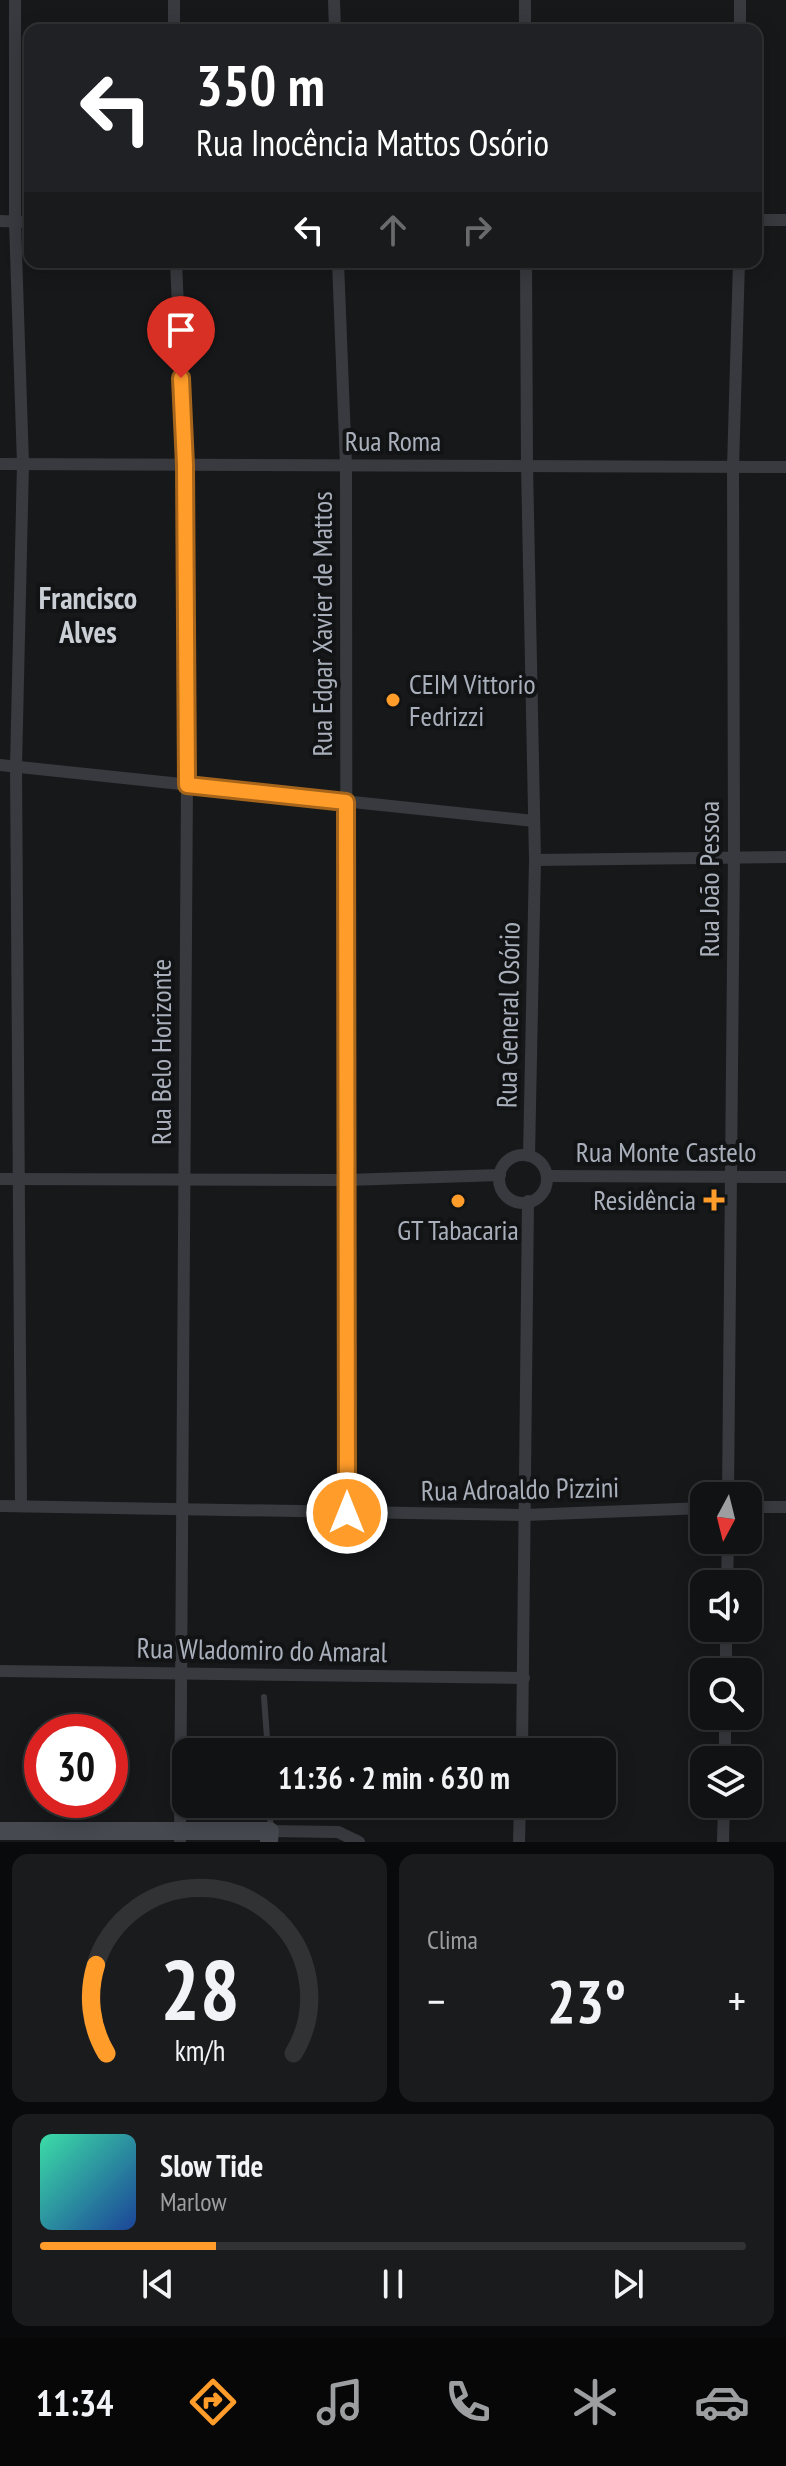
<!DOCTYPE html>
<html lang="pt">
<meta charset="utf-8">
<style>
:root{--surface:#111214;--page:#1a1b1d;--text:#f1f3f6;--muted:#9c9ea0;--line:#303234;--accent:#ff9c2a}
body{margin:0;font-family:"PT Sans Narrow",sans-serif;background:var(--page);color:var(--text);height:100vh;display:flex;flex-direction:column;font-size:30px;white-space:nowrap}
*{box-sizing:border-box;margin:0}
p{font-size:26px;color:var(--muted)}
.icon{flex:none;width:44px;height:44px;fill:none;stroke:currentColor;stroke-width:2;stroke-linecap:round;stroke-linejoin:round}
.map{position:relative;height:1842px;overflow:hidden}
.details{display:flex;flex-direction:column;gap:12px;padding:12px;background:#090a0b;flex:1}
.details>*{flex:none}
.banner{position:absolute;left:24px;top:24px;width:738px;height:244px;border-radius:16px;box-shadow:0 4px 20px #0003,0 0 0 2px var(--line);background:#202124;color:#fff;overflow:hidden}
.needle{width:52px;rotate:187deg}
.controls{position:absolute;left:690px;top:1482px;display:grid;gap:16px}
.controls a{display:grid;place-items:center;width:72px;height:72px;border-radius:16px;background:var(--surface);box-shadow:0 4px 20px #0003,0 0 0 2px var(--line);font-size:40px}
.speed{position:absolute;left:24px;top:1714px;display:flex;gap:16px;font-size:40px;font-weight:700;text-align:center}
.speed>*{display:grid;place-content:center;width:104px;height:104px;border-radius:50%;background:var(--surface);box-shadow:0 4px 20px #0003,0 0 0 2px var(--line);line-height:1}
.speed .limit{border:12px solid #d22;background:#fff;color:#111}
.pin{position:absolute;display:grid;place-items:center;width:68px;height:68px;color:#fff;margin:-82px -34px;border-radius:50% 50% 50% 0;rotate:-45deg;box-shadow:0 0 8px #0007}
.pin .icon{rotate:45deg}
.me{position:absolute;width:88px;margin:-44px;rotate:0deg;stroke-linejoin:round;filter:drop-shadow(0 0 6px #0008)}
.turn{display:flex;align-items:center;gap:28px;height:168px;padding:0 40px;font-size:36px}
.turn .icon{width:104px;height:104px;stroke-width:2.5}
.turn b{display:block;font-size:56px;line-height:68px}
.lanes{display:flex;align-items:center;height:76px;padding:0 40px;background:#0003;justify-content:center;gap:40px;direction:ltr}
.lanes .off{opacity:.35}
.big{font-size:60px;font-weight:700;line-height:1.1}
.details .card{flex:1;display:flex;flex-direction:column;justify-content:center;gap:12px;min-width:0;padding:0 28px;border-radius:16px;background:var(--page)}
.details .dial{align-items:center;gap:0}
.dial svg{height:208px;overflow:visible;fill:none;stroke:var(--line);stroke-width:7;stroke-linecap:round;text-anchor:middle}
.dial text{fill:var(--text);stroke:none}
.song{display:flex;align-items:center;gap:24px}
.cover{width:96px;height:96px;border-radius:12px;background:linear-gradient(135deg,hsl(160 70% 55%),hsl(220 70% 35%))}
.played{height:8px;border-radius:4px;background:linear-gradient(90deg,var(--accent) 25%,var(--line) 25%)}
.keys{display:flex;justify-content:space-around;direction:ltr}
.heat{display:flex;justify-content:space-between;align-items:center;font-size:44px;direction:ltr}
.details .tiles{flex:1;display:grid;gap:12px;grid-template-columns:1fr 1fr}
.card:last-child{grid-column:span 2}
.trip{position:absolute;left:172px;top:1738px;width:444px;height:80px;border-radius:16px;background:var(--surface);box-shadow:0 4px 20px #0003,0 0 0 2px var(--line);font-weight:700;line-height:80px;text-align:center}
.tab-bar{display:flex;height:128px;justify-content:space-around;align-items:center;background:#070708;color:var(--muted)}
.tab-bar .icon{width:56px;height:56px}
.tab-bar .selected{color:var(--accent)}
.tab-bar b{font-size:36px;color:var(--text)}
.map>svg:first-child{display:block}
.lines{fill:none;stroke-linecap:round;stroke-linejoin:round}
.lane{stroke:#383a3f;stroke-width:6}
.street{stroke:#383a3f;stroke-width:12}
.secondary{stroke:#46494f;stroke-width:18}
.route-casing{stroke:#a6651b;stroke-width:20}
.route{stroke:#ff9c2a;stroke-width:14}
.poi-dot{fill:#ff9c2a;stroke:#121315;stroke-width:3}
.labels{text-anchor:middle;stroke-width:8;stroke-linejoin:round;paint-order:stroke}
.street-label{font-size:28px;fill:#a9b0bb;stroke:#121315}
.poi-label{font-size:28px;fill:#a9b0bb;stroke:#121315;text-anchor:start}
.neighbourhood-label{font-size:30px;font-weight:bold;fill:#cacfd6;stroke:#121315}
</style>
<div class="map">
<svg width="786" height="1842" viewBox="0 0 786 1842">
<rect width="100%" height="100%" fill="#17181a"/>
<g class="lines">
<g class="lane">
<path d="M264 1697 268 1752"/>
<path d="M270 1827 271 1804"/>
</g>
<g class="street">
<path d="M15 0V222L23 464 16 766 21 1506"/>
<path d="M174 0V30"/>
<path d="M334 0 335 30"/>
<path d="M525 0V30"/>
<path d="M740 0V30"/>
<path d="M756 220H786"/>
<path d="M0 221 30 222"/>
<path d="M176 262 185 465 187 785 180 1842"/>
<path d="M338 262 346 466 347 1513"/>
<path d="M526 262 527 465 535 860 529 1156"/>
<path d="M0 464 786 467"/>
<path d="M0 765 534 821"/>
<path d="M535 860 786 857"/>
<circle cx="523" cy="1179" r="24"/>
<path d="M547 1176 786 1177"/>
<path d="M0 1179 347 1180 500 1175"/>
<path d="M728 1496 734 855 733 467 739 262"/>
<path d="M0 1506 525 1515 704 1508"/>
<path d="M748 1507H786"/>
<path d="M727 1584 728 1540"/>
<path d="M0 1671 524 1678"/>
<path d="M726 1672V1628"/>
<path d="M522 1752 528 1201"/>
<path d="M725 1760V1716"/>
<path d="M270 1831 338 1832 359 1842"/>
<path d="M519 1842 520 1804"/>
<path d="M723 1842 724 1804"/>
</g>
<path class="secondary" d="M0 1831H270L269 1842"/>
</g>
<g class="lines">
<defs>
<path id="route" d="M181 378 185 465 187 785 346 802 347 1513"/>
</defs>
<use href="#route" class="route-casing"/>
<use href="#route" class="route"/>
</g>
<g class="poi-dot">
<circle cx="393" cy="700" r="8"/>
<path d="M710 1188h8v8h8v8h-8v8h-8v-8h-8v-8h8z"/>
<circle cx="458" cy="1201" r="8"/>
</g>
<g class="labels">
<g class="street-label">
<text x="393" y="451">Rua Roma</text>
<text transform="translate(322 624) rotate(-90)" y="10">Rua Edgar Xavier de Mattos</text>
<text transform="translate(709 879) rotate(-90)" y="10">Rua João Pessoa</text>
<text transform="translate(508 1015) rotate(-89)" y="10">Rua General Osório</text>
<text transform="translate(161 1052) rotate(-90)" y="10">Rua Belo Horizonte</text>
<text x="666" y="1162">Rua Monte Castelo</text>
<text transform="translate(520 1489) rotate(-1)" y="10">Rua Adroaldo Pizzini</text>
<text transform="translate(262 1650) rotate(1)" y="10">Rua Wladomiro do Amaral</text>
</g>
<g class="poi-label">
<text x="409" y="694">CEIM Vittorio<tspan x="409" dy="32">Fedrizzi</tspan></text>
<text x="696" y="1210" text-anchor="end">Residência</text>
<text x="458" y="1240" text-anchor="middle">GT Tabacaria</text>
</g>
<g class="neighbourhood-label">
<text x="88" y="609">Francisco<tspan x="88" dy="34">Alves</tspan></text>
</g>
</g>
</svg>
<div class="controls">
<a><svg class="needle" viewBox="-14 -14 28 28"><path d="M0-13l5 13h-10z" fill="#e53935"/><path d="M0 13l5-13h-10z" fill="#9c9ea0"/></svg></a>
<a><svg class="icon" aria-label="sound" viewBox="0 0 24 24"><path d="M4 9h4l5-4v14l-5-4H4zM17 9q2 3 0 6"/></svg></a>
<a><svg class="icon" aria-label="search" viewBox="0 0 24 24"><circle cx="10" cy="10" r="6"/><path d="M15 15l6 6"/></svg></a>
<a><svg class="icon" aria-label="layers" viewBox="0 0 24 24"><path d="M12 4l9 5-9 5-9-5zM3 14l9 5 9-5"/></svg></a>
</div>
<div class="speed"><div class="limit">30</div></div>
<div class="pin" style="left:181px;top:378px;background:#d93025"><svg class="icon" aria-label="arrive" viewBox="0 0 24 24"><path d="M6 21V4h12l-3 4 3 4H6"/></svg></div>
<svg class="me" style="left:347px;top:1513px" viewBox="-20 -20 40 40"><circle r="17" fill="#ff9c2a" stroke="#fff" stroke-width="3"/><path d="M0-11L8 9 0 5-8 9z" fill="#fff"/></svg>
<div class="trip">11:36 · 2 min · 630 m</div>
<div class="banner">
<div class="turn"><svg class="icon" aria-label="left" viewBox="0 0 24 24"><path d="M17 20v-9H6M10 6l-5 5 5 5"/></svg><div><b>350 m</b>Rua Inocência Mattos Osório</div></div>
<div class="lanes"><svg class="icon" aria-label="left" viewBox="0 0 24 24"><path d="M17 20v-9H6M10 6l-5 5 5 5"/></svg><svg class="icon off" aria-label="ahead" viewBox="0 0 24 24"><path d="M12 20V5M6 11l6-6 6 6"/></svg><svg class="icon off" aria-label="right" viewBox="0 0 24 24"><path d="M7 20v-9h11M14 6l5 5-5 5"/></svg></div>
</div>
</div>
<section class="details">
<div class="tiles">
<div class="card dial"><svg viewBox="0 0 100 80">
<path d="M14 69A42 42 0 1 1 86 69"/>
<path d="M14 69A42 42 0 0 1 10 35" stroke="#ff9c2a"/>
<text x="50" y="56" font-size="32" font-weight="700">28</text>
<text x="50" y="72" font-size="11">km/h</text>
</svg></div>
<div class="card"><p>Clima</p>
<div class="heat"><a>−</a><b class="big">23°</b><a>+</a></div>
</div>
<div class="card">
<div class="song"><i class="cover"></i><div><b>Slow Tide</b><p>Marlow</p></div></div>
<div class="played"></div>
<div class="keys"><svg class="icon" aria-label="previous" viewBox="0 0 24 24"><path d="M18 5L8 12l10 7zM5 5v14"/></svg><svg class="icon" aria-label="pause" viewBox="0 0 24 24"><path d="M8 5v14M16 5v14"/></svg><svg class="icon" aria-label="next" viewBox="0 0 24 24"><path d="M6 5l10 7-10 7zM19 5v14"/></svg></div>
</div>
</div>
</section>
<nav class="tab-bar">
<b>11:34</b>
<svg class="icon selected" aria-label="directions" viewBox="0 0 24 24"><path d="M12 3l9 9-9 9-9-9zM9 14v-3h6M13 9l2 2-2 2"/></svg>
<svg class="icon" aria-label="music" viewBox="0 0 24 24"><path d="M9 18V5l10-2v13"/><circle cx="6" cy="18" r="3"/><circle cx="16" cy="16" r="3"/></svg>
<svg class="icon" aria-label="phone" viewBox="0 0 24 24"><path d="M5 4h4l2 5-3 2q2 4 5 5l2-3 5 2v4C11 20 4 13 5 4z"/></svg>
<svg class="icon" aria-label="climate" viewBox="0 0 24 24"><path d="M12 3v18M4 7l16 10M4 17L20 7"/></svg>
<svg class="icon" aria-label="car" viewBox="0 0 24 24"><path d="M5 17H2v-5l4-1 3-4h7l3 4 3 1v5h-3M9 17h6M6 11h13"/><circle cx="7" cy="17" r="2"/><circle cx="17" cy="17" r="2"/></svg>
</nav>
